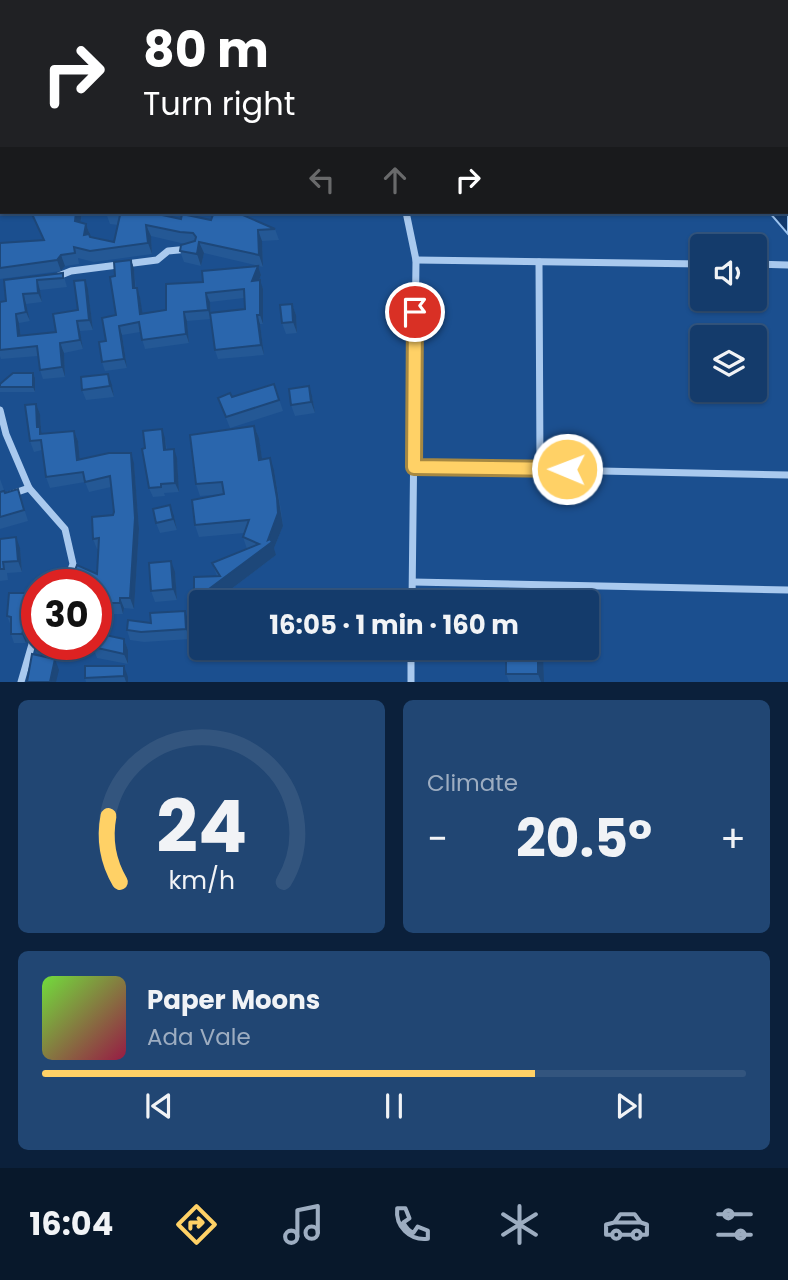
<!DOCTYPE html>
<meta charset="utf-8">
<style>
:root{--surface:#143b6b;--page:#214673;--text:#f1f3f6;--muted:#9dadc1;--line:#33557e;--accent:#ffd166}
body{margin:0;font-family:Poppins,sans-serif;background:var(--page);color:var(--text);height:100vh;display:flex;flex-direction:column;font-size:26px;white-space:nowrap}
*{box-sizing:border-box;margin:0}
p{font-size:23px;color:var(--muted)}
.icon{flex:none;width:38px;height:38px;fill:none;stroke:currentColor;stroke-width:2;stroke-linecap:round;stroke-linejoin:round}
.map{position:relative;height:682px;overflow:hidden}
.side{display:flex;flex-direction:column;gap:18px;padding:18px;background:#0b203b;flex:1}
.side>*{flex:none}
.hud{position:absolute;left:0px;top:0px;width:789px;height:214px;box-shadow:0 2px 5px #0004,0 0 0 2px var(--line);background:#202124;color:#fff;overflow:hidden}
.tools{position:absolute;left:690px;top:234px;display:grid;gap:14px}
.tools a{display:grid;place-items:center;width:77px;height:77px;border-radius:7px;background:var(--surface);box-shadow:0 2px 5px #0004,0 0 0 2px var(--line);font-size:35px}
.speed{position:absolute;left:21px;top:569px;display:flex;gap:14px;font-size:35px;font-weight:700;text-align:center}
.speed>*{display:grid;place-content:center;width:91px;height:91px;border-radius:50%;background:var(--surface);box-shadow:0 2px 5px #0004,0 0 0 2px var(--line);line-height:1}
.speed .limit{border:10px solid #d22;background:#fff;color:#111}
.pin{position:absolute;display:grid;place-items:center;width:60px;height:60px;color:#fff;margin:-30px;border:4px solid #fff;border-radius:50%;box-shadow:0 2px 7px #0007}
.me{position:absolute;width:77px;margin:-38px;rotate:271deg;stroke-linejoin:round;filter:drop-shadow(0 0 5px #0008)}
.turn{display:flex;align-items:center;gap:24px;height:147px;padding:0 28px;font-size:32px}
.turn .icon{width:91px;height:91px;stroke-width:2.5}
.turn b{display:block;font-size:49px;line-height:60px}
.lanes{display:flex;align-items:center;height:66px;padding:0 28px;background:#0003;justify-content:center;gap:35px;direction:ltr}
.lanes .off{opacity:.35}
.big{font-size:52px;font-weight:700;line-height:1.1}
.side .tile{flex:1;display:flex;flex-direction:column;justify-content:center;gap:10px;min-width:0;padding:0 24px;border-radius:10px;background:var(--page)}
.side .dial{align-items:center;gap:0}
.dial svg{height:182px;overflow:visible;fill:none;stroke:var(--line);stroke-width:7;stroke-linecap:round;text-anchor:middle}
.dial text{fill:var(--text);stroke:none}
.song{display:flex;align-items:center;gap:21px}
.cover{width:84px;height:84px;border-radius:10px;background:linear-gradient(135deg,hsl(100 70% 55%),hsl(340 70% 35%))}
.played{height:7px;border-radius:4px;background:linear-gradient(90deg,var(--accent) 70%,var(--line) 70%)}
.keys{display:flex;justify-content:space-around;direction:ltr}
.heat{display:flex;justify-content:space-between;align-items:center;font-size:38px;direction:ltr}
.side .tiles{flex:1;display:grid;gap:18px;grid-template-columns:1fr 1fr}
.tile:last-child{grid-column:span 2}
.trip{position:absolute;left:189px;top:590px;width:410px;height:70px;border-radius:7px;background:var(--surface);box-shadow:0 2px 5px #0004,0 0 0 2px var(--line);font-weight:700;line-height:70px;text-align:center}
.menu{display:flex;height:112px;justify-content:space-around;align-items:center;background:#08182b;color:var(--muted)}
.menu .icon{width:49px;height:49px}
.menu .on{color:var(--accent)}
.menu b{font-size:32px;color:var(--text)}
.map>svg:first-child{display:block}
.water{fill:#123a6d;stroke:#9cc4f0;stroke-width:2}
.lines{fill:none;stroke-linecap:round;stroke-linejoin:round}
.street{stroke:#a9c9ee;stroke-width:7}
.wall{fill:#245895;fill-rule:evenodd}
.shaded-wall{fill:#1d4779}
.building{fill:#2a66ad;stroke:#1d4779;stroke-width:2}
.route-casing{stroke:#a68842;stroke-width:18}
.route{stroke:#ffd166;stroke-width:12}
</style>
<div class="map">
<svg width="788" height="682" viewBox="0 0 788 682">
<rect width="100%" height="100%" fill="#1b4f8f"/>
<path class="water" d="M689 0H788V234L769 212H788V2Z"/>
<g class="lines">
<g class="street">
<path d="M406 212 416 260 412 602"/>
<path d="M416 260 702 264"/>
<path d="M539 262 540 468"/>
<path d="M754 264 788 265"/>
<path d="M56 277 71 271 157 260 168 251 189 249"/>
<path d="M0 410 6 434 29 488 65 529 73 564 66 584"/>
<path d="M414 467 788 475"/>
<path d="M0 498 29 488"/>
<path d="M413 582 788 590"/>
<path d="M21 682 37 627"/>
<path d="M411 682V648"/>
</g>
</g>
<g class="wall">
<path d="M300 0H317L312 2H300Z"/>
<rect x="609" y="0" width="32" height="2"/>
<rect x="0" y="88" width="2" height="53"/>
<path d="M37 212H82L81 222 86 224 91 237 114 242 118 225 110 224 106 213 181 219 211 220 275 229 279 240 262 241 263 267 204 253 201 266 184 262 180 251 185 244 151 236 152 254 94 262 78 258 79 264 65 266 61 271 0 279V243L43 240 32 214Z"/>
<path d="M131 260 134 269 136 288H137L140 297 142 314 166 310 203 282 258 266 261 275 259 280 263 289V324H260L264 355 218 359 215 350 211 319 187 321 189 343 145 349 140 332 122 335 127 368 105 371 102 362 106 341 116 315 115 276ZM244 298 245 309 211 313 210 302Z"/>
<path d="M63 273 67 287 40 290 42 302 26 304 30 321 19 323 21 336 56 332 78 310 88 289 93 330 80 331 83 349 64 353 65 377 43 379 40 370 38 356 1 359 0 356V302L6 301 4 280Z"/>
<path d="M292 304 296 315 297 333 286 334 282 323Z"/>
<path d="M33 373 35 378V392H0V384Z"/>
<path d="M274 384 283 411 230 428 218 398 232 397Z"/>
<path d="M112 385 114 397 86 400 82 390Z"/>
<path d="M312 396 315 413 295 416 291 405Z"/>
<path d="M36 404 40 414 41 430 42 434 74 431 78 441 80 460 134 463 139 529 134 609 124 608 123 614H103L96 611V584H76L73 576 97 574 99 549H97L93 539 113 515 114 512 111 487 89 492 85 482 50 488 46 477 42 450 34 452 30 441Z"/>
<path d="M254 426 259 438 262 459 274 470 281 510 283 526 274 548 276 555 214 602H201V610L199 611 194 598 217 576 212 563 247 549 243 537 244 533 199 537 195 525 224 494 200 496 196 484Z"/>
<path d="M165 438 167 450 177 458 179 492 164 493 165 496 153 497 149 488 145 448Z"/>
<path d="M0 479 4 490 1 491 5 493 18 489 28 521 0 529Z"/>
<path d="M174 516 177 530 160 533 156 523Z"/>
<path d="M0 539 20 548 22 572 7 573 8 580 0 581Z"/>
<path d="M175 572 177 600 155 602 151 591Z"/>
<path d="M35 603V621L31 625 26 643H14L11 634V626L7 616Z"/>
<path d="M188 620 190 639 144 642 130 640 127 630 151 623Z"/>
<path d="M124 639 128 650V664L97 658 93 647Z"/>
<path d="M32 642 37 644H48L44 656 36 653Z"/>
<path d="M538 648H543V649L544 682H509L506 674Z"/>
<path d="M85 666 128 677V682H86L85 678Z"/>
</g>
<g class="shaded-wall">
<path d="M76 212H82L79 232 75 221Z"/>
<path d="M86 224 90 235 94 245 84 235Z"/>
<path d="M146 225 151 236 152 254 148 243Z"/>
<path d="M258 230 262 241 263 267 259 255Z"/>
<path d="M199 242 204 253 201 266 197 254Z"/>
<path d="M61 255 65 266 61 271 57 260Z"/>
<path d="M131 260 134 269 136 297 133 288Z"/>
<path d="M258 266 261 275 255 290 252 281Z"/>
<path d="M37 280 40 290 42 302 38 293Z"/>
<path d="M85 280 88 289 93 330 89 320Z"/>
<path d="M260 280 263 289V324L260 315Z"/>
<path d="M137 288 140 297 144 323 140 314Z"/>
<path d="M206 293 210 302 211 319 208 310Z"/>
<path d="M23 294 26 304 30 321 26 312Z"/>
<path d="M292 304 296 315 297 333 293 322Z"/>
<path d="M184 312 187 321 189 343 186 334Z"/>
<path d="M16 314 19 323 22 345 18 336Z"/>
<path d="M257 315 260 324 264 355 261 345Z"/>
<path d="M77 321 80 331 83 349 80 340Z"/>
<path d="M119 326 122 335 127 368 124 359Z"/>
<path d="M60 343 64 353 65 377 62 367Z"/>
<path d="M33 373 35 378V392L33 387Z"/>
<path d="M108 374 112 385 114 397 110 386Z"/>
<path d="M309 386 312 396 315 413 311 402Z"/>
<path d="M36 404 40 414 41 430 43 438 37 427Z"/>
<path d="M254 426 259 438 264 472 259 460Z"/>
<path d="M162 429 165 438 167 459 164 450Z"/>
<path d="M74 431 78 441 81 471 77 460Z"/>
<path d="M174 449 177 458 179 492 175 483Z"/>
<path d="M131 453 134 463 139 529 134 609 130 598Z"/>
<path d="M270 458 274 470 283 526 274 548 276 555 214 602H211L209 598V589L268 540Z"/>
<path d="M170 505 174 516 177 530 173 519Z"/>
<path d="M16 537 20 548 22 572 18 561Z"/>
<path d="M171 561 175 572 177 600 173 589Z"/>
<path d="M32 593 35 603V621L31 625 26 643 22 634 28 616Z"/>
<path d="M120 598 124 608 123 614 120 603Z"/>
<path d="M185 611 188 620 190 639 186 629Z"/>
<path d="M124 639 128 650V664L124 654Z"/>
<path d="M40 644H48L44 656 40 645Z"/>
<path d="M538 648H543V649L544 682H541L538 674Z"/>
<path d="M55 659 59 670 56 682H50Z"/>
<path d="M124 666 128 677V682H126L124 676Z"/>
</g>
<g class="building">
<path d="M16 0H43L44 1 16 2Z"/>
<path d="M609 0H627L618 2H609Z"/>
<rect x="0" y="88" width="2" height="43"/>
<path d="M37 212H76L75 221 86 224 84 235 89 234 90 237 114 242 120 215 106 213 107 212H148L181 219 182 214 211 220 214 212H236L275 229 258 230 259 255 199 242 197 254 180 251 181 245 195 241 196 237 193 233 180 232 146 225 148 243 90 251 74 247 75 253 61 255 57 260 0 268V243L44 240 32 214Z"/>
<path d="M131 260 133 288H137L140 314 166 310V284L203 282 202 271 258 266 252 281 260 280V315H257L261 345 215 350 210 313 245 309 244 289 206 293 208 310 184 312 186 334 142 340 139 322 119 326 124 359 102 362 99 342 106 341 102 318 116 315 110 277 115 276 114 262Z"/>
<path d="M63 273V278L37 280 38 293 23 294 26 312 16 314 18 336 56 332 53 314 78 310 74 281 85 280 89 320 77 321 80 340 60 343 62 367 40 370 37 346 0 350V302L6 301 4 280Z"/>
<path d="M292 304 293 322 282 323 280 305Z"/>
<path d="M13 373H33V387H0V384Z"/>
<path d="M108 374 110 386 82 390 81 377Z"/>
<path d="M274 384 279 400 226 417 218 398 230 393 232 397Z"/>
<path d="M309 386 311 402 291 405 289 389Z"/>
<path d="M36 404 37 427H40V434L74 431 77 460 109 453H131L135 518 130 598H120V603H99L96 602V584H88L89 582 73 576 77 565 97 574 99 538 93 539 92 517 113 515 114 512 110 476 85 482 83 472 46 477 41 440 30 441 25 405Z"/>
<path d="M254 426 259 460 270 458 277 498 278 513 268 540 270 539 272 542 209 589V598H194V577L220 576 212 563 259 544 243 537 249 520 195 525 192 500 224 494 222 482 196 484 190 435Z"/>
<path d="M162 429 164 450 174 449 175 483 161 484V487L149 488 142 449 145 448 143 431Z"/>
<path d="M18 489 24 510 0 517V492L4 491 5 493Z"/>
<path d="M170 505 173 519 156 523 153 509Z"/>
<path d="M16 537 18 561 3 562 4 569H0V539Z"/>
<path d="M171 561 173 589 151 591 149 563Z"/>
<path d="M9 593H32V612L28 616 22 634H11V617L7 616Z"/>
<path d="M185 611 186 629 141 632 127 630 128 620 151 623 150 613Z"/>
<path d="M37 625V644L32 642Z"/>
<path d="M96 633 124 639V654L93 647 94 644H96Z"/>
<rect x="506" y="648" width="32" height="26"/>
<path d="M32 654 55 659 50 682H27Z"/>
<path d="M85 666H124V676L85 678Z"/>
</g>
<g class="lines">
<defs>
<path id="route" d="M415 312 414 467 567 469"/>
</defs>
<use href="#route" class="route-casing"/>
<use href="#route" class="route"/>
</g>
</svg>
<div class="tools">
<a><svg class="icon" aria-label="sound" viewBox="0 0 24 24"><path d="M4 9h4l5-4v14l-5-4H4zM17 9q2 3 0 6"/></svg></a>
<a><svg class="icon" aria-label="layers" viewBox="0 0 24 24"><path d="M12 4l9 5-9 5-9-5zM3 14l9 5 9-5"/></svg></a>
</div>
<div class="speed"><div class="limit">30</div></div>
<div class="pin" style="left:415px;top:312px;background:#d93025"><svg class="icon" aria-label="arrive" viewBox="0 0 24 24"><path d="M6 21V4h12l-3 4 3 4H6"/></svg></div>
<svg class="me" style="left:567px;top:469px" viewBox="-20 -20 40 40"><circle r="17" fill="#ffd166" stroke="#fff" stroke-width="3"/><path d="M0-11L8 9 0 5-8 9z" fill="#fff"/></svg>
<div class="trip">16:05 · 1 min · 160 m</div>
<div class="hud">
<div class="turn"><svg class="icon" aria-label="right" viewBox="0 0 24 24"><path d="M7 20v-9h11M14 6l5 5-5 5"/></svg><div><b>80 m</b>Turn right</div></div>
<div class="lanes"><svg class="icon off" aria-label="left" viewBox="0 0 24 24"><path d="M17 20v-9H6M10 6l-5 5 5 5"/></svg><svg class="icon off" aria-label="ahead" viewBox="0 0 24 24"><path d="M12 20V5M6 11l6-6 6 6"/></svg><svg class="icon" aria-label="right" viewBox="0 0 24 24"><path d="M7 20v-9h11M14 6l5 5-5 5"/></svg></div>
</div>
</div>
<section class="side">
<div class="tiles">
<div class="tile dial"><svg viewBox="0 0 100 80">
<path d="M14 69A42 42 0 1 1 86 69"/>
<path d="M14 69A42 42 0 0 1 9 40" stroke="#ffd166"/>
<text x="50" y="56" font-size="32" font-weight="700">24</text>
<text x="50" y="72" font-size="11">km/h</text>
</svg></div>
<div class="tile"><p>Climate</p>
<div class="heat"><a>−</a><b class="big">20.5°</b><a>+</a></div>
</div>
<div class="tile">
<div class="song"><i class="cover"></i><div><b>Paper Moons</b><p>Ada Vale</p></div></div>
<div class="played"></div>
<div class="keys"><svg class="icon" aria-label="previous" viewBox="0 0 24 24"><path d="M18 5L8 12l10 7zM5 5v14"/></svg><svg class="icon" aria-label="pause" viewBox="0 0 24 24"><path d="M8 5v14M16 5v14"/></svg><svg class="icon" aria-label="next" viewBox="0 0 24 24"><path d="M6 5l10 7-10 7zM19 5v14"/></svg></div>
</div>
</div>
</section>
<nav class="menu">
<b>16:04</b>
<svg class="icon on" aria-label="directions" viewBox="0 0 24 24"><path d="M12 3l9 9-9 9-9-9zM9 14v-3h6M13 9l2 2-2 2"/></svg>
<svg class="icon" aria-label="music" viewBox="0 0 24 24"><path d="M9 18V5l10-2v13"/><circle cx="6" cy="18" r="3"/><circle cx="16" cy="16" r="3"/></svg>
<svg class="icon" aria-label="phone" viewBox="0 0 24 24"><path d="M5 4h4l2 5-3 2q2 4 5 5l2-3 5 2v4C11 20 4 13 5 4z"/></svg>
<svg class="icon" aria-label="climate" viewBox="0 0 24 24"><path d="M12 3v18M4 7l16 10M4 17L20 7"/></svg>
<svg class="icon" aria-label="car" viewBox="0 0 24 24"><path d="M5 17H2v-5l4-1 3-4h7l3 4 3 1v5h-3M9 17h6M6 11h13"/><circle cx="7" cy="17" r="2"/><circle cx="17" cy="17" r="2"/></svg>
<svg class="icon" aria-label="filters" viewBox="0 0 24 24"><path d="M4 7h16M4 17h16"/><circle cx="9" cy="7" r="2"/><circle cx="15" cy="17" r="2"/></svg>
</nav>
